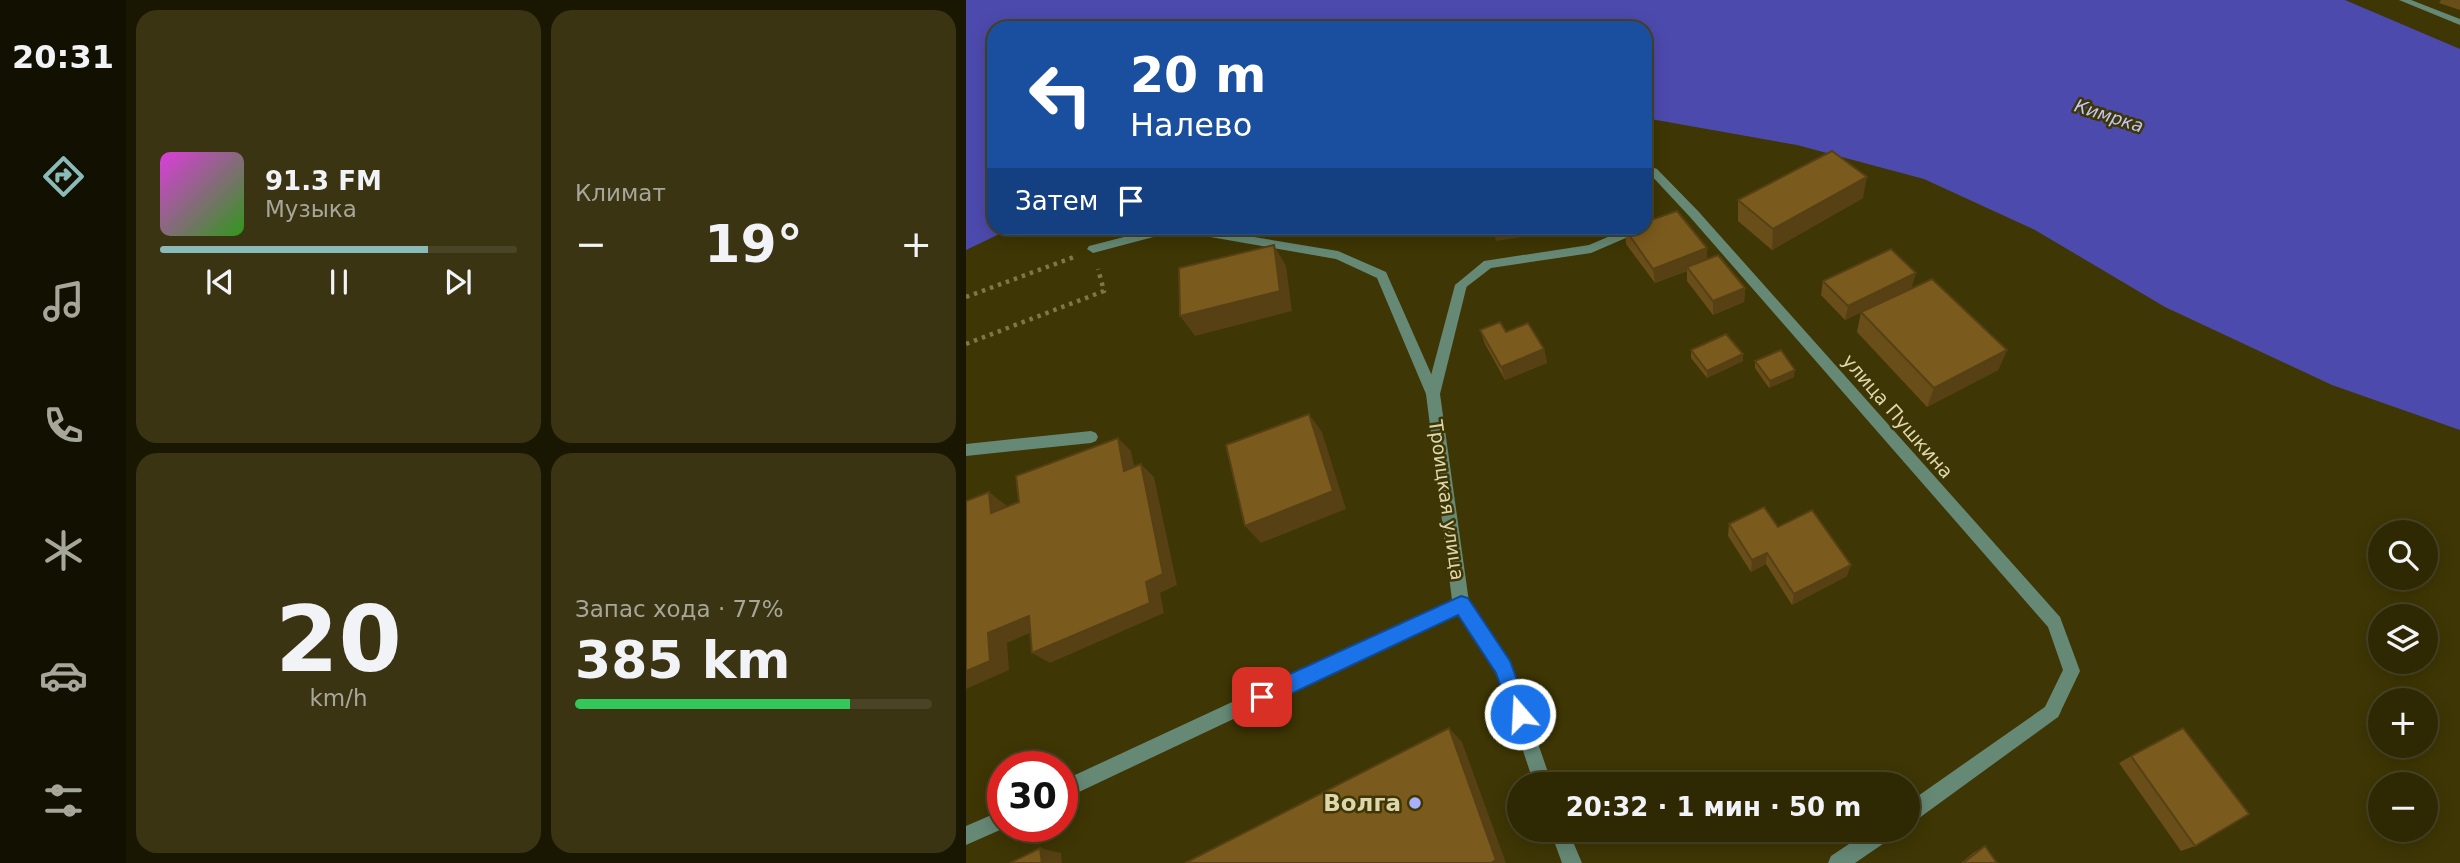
<!DOCTYPE html>
<html lang="ru">
<meta charset="utf-8">
<style>
:root{--surface:#2e2803;--page:#3a3412;--text:#f1f3f6;--muted:#a7a69a;--line:#494425;--accent:#8bbbb9}
body{margin:0;font-family:"DejaVu Sans",sans-serif;background:var(--page);color:var(--text);height:100vh;display:flex;flex-direction:column;font-size:26px;white-space:nowrap}
*{box-sizing:border-box;margin:0}
p{font-size:23px;color:var(--muted)}
.icon{flex:none;width:38px;height:38px;fill:none;stroke:currentColor;stroke-width:2;stroke-linecap:round;stroke-linejoin:round}
.map{position:relative;flex:1;overflow:hidden}
.details{display:flex;flex-direction:column;gap:10px;padding:10px;background:#191602;width:840px}
.details>*{flex:none}
.top-card{position:absolute;left:21px;top:21px;width:665px;height:214px;border-radius:21px;box-shadow:0 4px 18px #0003,0 0 0 2px var(--line);background:#1a4fa0;color:#fff;overflow:hidden}
.buttons{position:absolute;left:1402px;top:520px;display:grid;gap:14px}
.buttons a{display:grid;place-items:center;width:70px;height:70px;border-radius:50%;background:var(--surface);box-shadow:0 4px 18px #0003,0 0 0 2px var(--line);font-size:35px}
.speed{position:absolute;left:21px;top:751px;display:flex;gap:14px;font-size:35px;font-weight:700;text-align:center}
.speed>*{display:grid;place-content:center;width:91px;height:91px;border-radius:50%;background:var(--surface);box-shadow:0 4px 18px #0003,0 0 0 2px var(--line);line-height:1}
.speed .limit{border:10px solid #d22;background:#fff;color:#111}
.pin{position:absolute;display:grid;place-items:center;width:60px;height:60px;color:#fff;margin:-30px;border-radius:14px;box-shadow:0 4px 10px #0006}
.me{position:absolute;width:77px;margin:-38px;rotate:341deg;stroke-linejoin:round;filter:drop-shadow(0 0 5px #0008)}
.turn{display:flex;align-items:center;gap:24px;height:147px;padding:0 28px;font-size:32px}
.turn .icon{width:91px;height:91px;stroke-width:2.5}
.turn b{display:block;font-size:49px;line-height:60px}
.then{display:flex;align-items:center;height:66px;padding:0 28px;background:#0003;gap:14px;font-size:26px}
.big{font-size:52px;font-weight:700;line-height:1.1}
.details .card{flex:1;display:flex;flex-direction:column;justify-content:center;gap:10px;min-width:0;padding:0 24px;border-radius:21px;background:var(--page)}
.details .dial{align-items:center;gap:0}
.dial b{font-size:91px;line-height:1}
.song{display:flex;align-items:center;gap:21px}
.cover{width:84px;height:84px;border-radius:10px;background:linear-gradient(135deg,hsl(300 70% 55%),hsl(110 70% 35%))}
.played{height:7px;border-radius:4px;background:linear-gradient(90deg,var(--accent) 75%,var(--line) 75%)}
.keys{display:flex;justify-content:space-around;direction:ltr}
.heat{display:flex;justify-content:space-between;align-items:center;font-size:38px;direction:ltr}
.charge{height:10px;border-radius:5px;background:linear-gradient(90deg,#34c759 77%,var(--line) 0)}
.details .tiles{flex:1;display:grid;gap:10px;grid-template-columns:repeat(2,1fr)}
.trip{position:absolute;left:541px;top:772px;width:413px;height:70px;border-radius:35px;background:var(--surface);box-shadow:0 4px 18px #0003,0 0 0 2px var(--line);font-weight:700;line-height:70px;text-align:center}
main{display:flex;flex:1;min-height:0}
.tab-bar{display:flex;flex-direction:column;width:126px;justify-content:space-around;align-items:center;background:#121001;color:var(--muted)}
.tab-bar .icon{width:49px;height:49px}
.tab-bar .active{color:var(--accent)}
.tab-bar b{font-size:32px;color:var(--text)}
.map>svg:first-child{display:block}
.water{fill:#4d4aae}
.lines{fill:none;stroke-linecap:round;stroke-linejoin:round}
.path{stroke:#7e7748;stroke-width:4.5;stroke-dasharray:3.5 5;stroke-linecap:butt}
.lane{fill:#668976;fill-rule:evenodd}
.street{fill:#668976;fill-rule:evenodd}
.wall{fill:#6a4e19}
.shaded-wall{fill:#564014}
.building{fill:#7b5b1d;stroke:#564014;stroke-width:2}
.route{fill:#1a73e8;stroke:#114b97;stroke-width:2}
.poi-dot{fill:#a9b0fc;stroke:#3e3604;stroke-width:2.5}
.labels{text-anchor:middle;stroke-width:5;stroke-linejoin:round;paint-order:stroke}
.far-water-label{font-size:18px;font-style:italic;fill:#c1c6fb;stroke:#3e3604}
.street-label{font-size:19px;fill:#ded7ae;stroke:#3e3604}
.near-poi-label{font-size:23px;font-weight:bold;fill:#ded7ae;stroke:#3e3604;text-anchor:end}
</style>
<main>
<nav class="tab-bar">
<b>20:31</b>
<svg class="icon active" aria-label="directions" viewBox="0 0 24 24"><path d="M12 3l9 9-9 9-9-9zM9 14v-3h6M13 9l2 2-2 2"/></svg>
<svg class="icon" aria-label="music" viewBox="0 0 24 24"><path d="M9 18V5l10-2v13"/><circle cx="6" cy="18" r="3"/><circle cx="16" cy="16" r="3"/></svg>
<svg class="icon" aria-label="phone" viewBox="0 0 24 24"><path d="M5 4h4l2 5-3 2q2 4 5 5l2-3 5 2v4C11 20 4 13 5 4z"/></svg>
<svg class="icon" aria-label="climate" viewBox="0 0 24 24"><path d="M12 3v18M4 7l16 10M4 17L20 7"/></svg>
<svg class="icon" aria-label="car" viewBox="0 0 24 24"><path d="M5 17H2v-5l4-1 3-4h7l3 4 3 1v5h-3M9 17h6M6 11h13"/><circle cx="7" cy="17" r="2"/><circle cx="17" cy="17" r="2"/></svg>
<svg class="icon" aria-label="filters" viewBox="0 0 24 24"><path d="M4 7h16M4 17h16"/><circle cx="9" cy="7" r="2"/><circle cx="15" cy="17" r="2"/></svg>
</nav>
<section class="details">
<div class="tiles">
<div class="card">
<div class="song"><i class="cover"></i><div><b>91.3 FM</b><p>Музыка</p></div></div>
<div class="played"></div>
<div class="keys"><svg class="icon" aria-label="previous" viewBox="0 0 24 24"><path d="M18 5L8 12l10 7zM5 5v14"/></svg><svg class="icon" aria-label="pause" viewBox="0 0 24 24"><path d="M8 5v14M16 5v14"/></svg><svg class="icon" aria-label="next" viewBox="0 0 24 24"><path d="M6 5l10 7-10 7zM19 5v14"/></svg></div>
</div>
<div class="card"><p>Климат</p>
<div class="heat"><a>−</a><b class="big">19°</b><a>+</a></div>
</div>
<div class="card dial"><b>20</b><p>km/h</p></div>
<div class="card"><p>Запас хода · 77%</p><b class="big">385 km</b><div class="charge"></div></div>
</div>
</section>
<div class="map">
<svg width="1494" height="863" viewBox="0 0 1494 863">
<rect width="100%" height="100%" fill="#3e3604"/>
<path class="water" d="M0 0H1379L1494 49V430L1366 385 1199 307 1069 230 958 179 831 145 679 118V28H28V228H46L0 250Z"/>
<g class="lines">
<g class="path">
<path d="M0 297 108 257"/>
<path d="M0 344 138 291 132 269"/>
</g>
<g class="lane">
<path d="M679 165 691 169 732 211 1094 617 1114 671 1092 717 1086 720 1080 717 1077 711 1097 670 1082 627 724 217 683 173 679 172Z"/>
<path d="M193 228H234L372 251 420 272 474 394 472 398H462L460 394 411 278 370 259 210 231 127 253 121 249 123 246Z"/>
<path d="M663 228H678L676 231 625 253 525 268 499 288 495 289 489 285 518 261 623 245Z"/>
<path d="M125 431 130 433 132 437 130 441 125 443 0 456V444Z"/>
</g>
<g class="street">
<path d="M1433 0H1445L1494 19V25Z"/>
<path d="M495 281 501 285 474 394 503 602 544 662 586 784H568L531 672 492 613 96 800V781L486 600 460 394 489 285Z"/>
<path d="M1086 702 1092 705 1095 711 1092 717 949 821 942 823V803Z"/>
<path d="M37 810V826H43L0 845V826Z"/>
<path d="M584 830H602L616 863H596Z"/>
<path d="M904 830H929L927 837 889 863H862L865 856Z"/>
</g>
</g>
<g class="wall">
<path d="M1475 0H1494V10L1473 3Z"/>
<path d="M897 198 806 250 772 221V200Z"/>
<path d="M659 229 741 259 779 288 778 302 747 315 721 281V271L689 283 660 244Z"/>
<path d="M857 281 946 287 902 309 1041 350 1032 370 961 407 891 332 895 312 879 320 855 295Z"/>
<path d="M514 330 540 332 578 349 581 363 539 380 519 344Z"/>
<path d="M725 350 777 354V361L741 378 725 358Z"/>
<path d="M789 361 828 377 803 388 789 368Z"/>
<path d="M763 524 812 527 881 576 826 605 800 564 785 572 762 536Z"/>
<path d="M1165 756 1229 846 1215 851 1153 763Z"/>
<path d="M1019 846 1031 863H995L1007 853Z"/>
</g>
<g class="shaded-wall">
<path d="M901 177 897 198 806 250 807 229Z"/>
<path d="M526 228H593L594 231 530 241Z"/>
<path d="M308 245 320 266 326 311 229 336 214 316Z"/>
<path d="M741 248V263L721 267V271L689 283 687 269Z"/>
<path d="M950 273 946 287 879 320 882 306Z"/>
<path d="M779 288 778 302 747 315V301Z"/>
<path d="M578 349 581 363 539 380 535 367Z"/>
<path d="M1041 350 1032 370 961 407 968 388Z"/>
<path d="M777 354V361L741 378V371Z"/>
<path d="M829 370 828 377 803 388 804 381Z"/>
<path d="M343 414 356 432 380 509 295 543 279 526Z"/>
<path d="M152 438 165 451 172 484 158 471Z"/>
<path d="M175 464 188 477 211 585 194 593 198 613 84 663 66 653 180 582Z"/>
<path d="M23 492 40 505 42 525 25 513Z"/>
<path d="M801 553 800 564 785 572 786 560Z"/>
<path d="M885 565 881 576 826 605 828 594Z"/>
<path d="M63 616 80 626 41 643 43 670 0 689V671L22 633Z"/>
<path d="M483 728 496 742 540 863H525Z"/>
<path d="M74 848 95 853 96 863H76Z"/>
</g>
<g class="building">
<path d="M866 151 901 177 807 229 772 200Z"/>
<path d="M711 211 741 248 687 269 659 229 664 228H679V222Z"/>
<path d="M308 245 314 291 214 316 213 268Z"/>
<path d="M925 249 950 273 882 306 857 281Z"/>
<path d="M752 255 779 288 747 301 721 267Z"/>
<path d="M966 279 1041 350 968 388 895 312Z"/>
<path d="M534 322 540 332 562 323 578 349 535 367 514 330Z"/>
<path d="M760 334 777 354 741 371 725 350Z"/>
<path d="M815 350 829 370 804 381 789 361Z"/>
<path d="M343 414 367 491 279 526 260 445Z"/>
<path d="M152 438 158 471 175 464 197 574 180 582 184 603 66 653 63 616 22 633 24 661 0 671V501L23 492 25 513 53 502 50 476Z"/>
<path d="M798 507 812 527 846 510 885 565 828 594 801 553 786 560 763 524Z"/>
<path d="M483 728 530 860 525 863H219Z"/>
<path d="M1217 728 1283 814 1229 846 1165 756Z"/>
<path d="M1019 846 1031 863H997Z"/>
<path d="M74 848 76 863H44Z"/>
</g>
<path class="route" d="M495 596 502 598 544 661 563 714 561 721 554 724 547 721 530 673 492 615 303 704 296 707 289 704 286 697 289 690Z"/>
<circle class="poi-dot" cx="449" cy="803" r="7"/>
<g class="labels">
<g class="far-water-label">
<text transform="translate(1143 116) rotate(18)" y="6">Кимрка</text>
</g>
<g class="street-label">
<text transform="translate(932 416) rotate(49)" y="7">улица Пушкина</text>
<text transform="translate(481 500) rotate(82)" y="7">Троицкая улица</text>
</g>
<g class="near-poi-label">
<text x="435" y="811">Волга</text>
</g>
</g>
</svg>
<div class="buttons">
<a><svg class="icon" aria-label="search" viewBox="0 0 24 24"><circle cx="10" cy="10" r="6"/><path d="M15 15l6 6"/></svg></a>
<a><svg class="icon" aria-label="layers" viewBox="0 0 24 24"><path d="M12 4l9 5-9 5-9-5zM3 14l9 5 9-5"/></svg></a>
<a>+</a>
<a>−</a>
</div>
<div class="speed"><div class="limit">30</div></div>
<div class="pin" style="left:296px;top:697px;background:#d93025"><svg class="icon" aria-label="arrive" viewBox="0 0 24 24"><path d="M6 21V4h12l-3 4 3 4H6"/></svg></div>
<svg class="me" style="left:554px;top:714px" viewBox="-20 -20 40 40"><circle r="17" fill="#1a73e8" stroke="#fff" stroke-width="3"/><path d="M0-11L8 9 0 5-8 9z" fill="#fff"/></svg>
<div class="trip">20:32 · 1 мин · 50 m</div>
<div class="top-card">
<div class="turn"><svg class="icon" aria-label="left" viewBox="0 0 24 24"><path d="M17 20v-9H6M10 6l-5 5 5 5"/></svg><div><b>20 m</b>Налево</div></div>
<div class="then">Затем<svg class="icon" aria-label="arrive" viewBox="0 0 24 24"><path d="M6 21V4h12l-3 4 3 4H6"/></svg></div>
</div>
</div>
</main>
